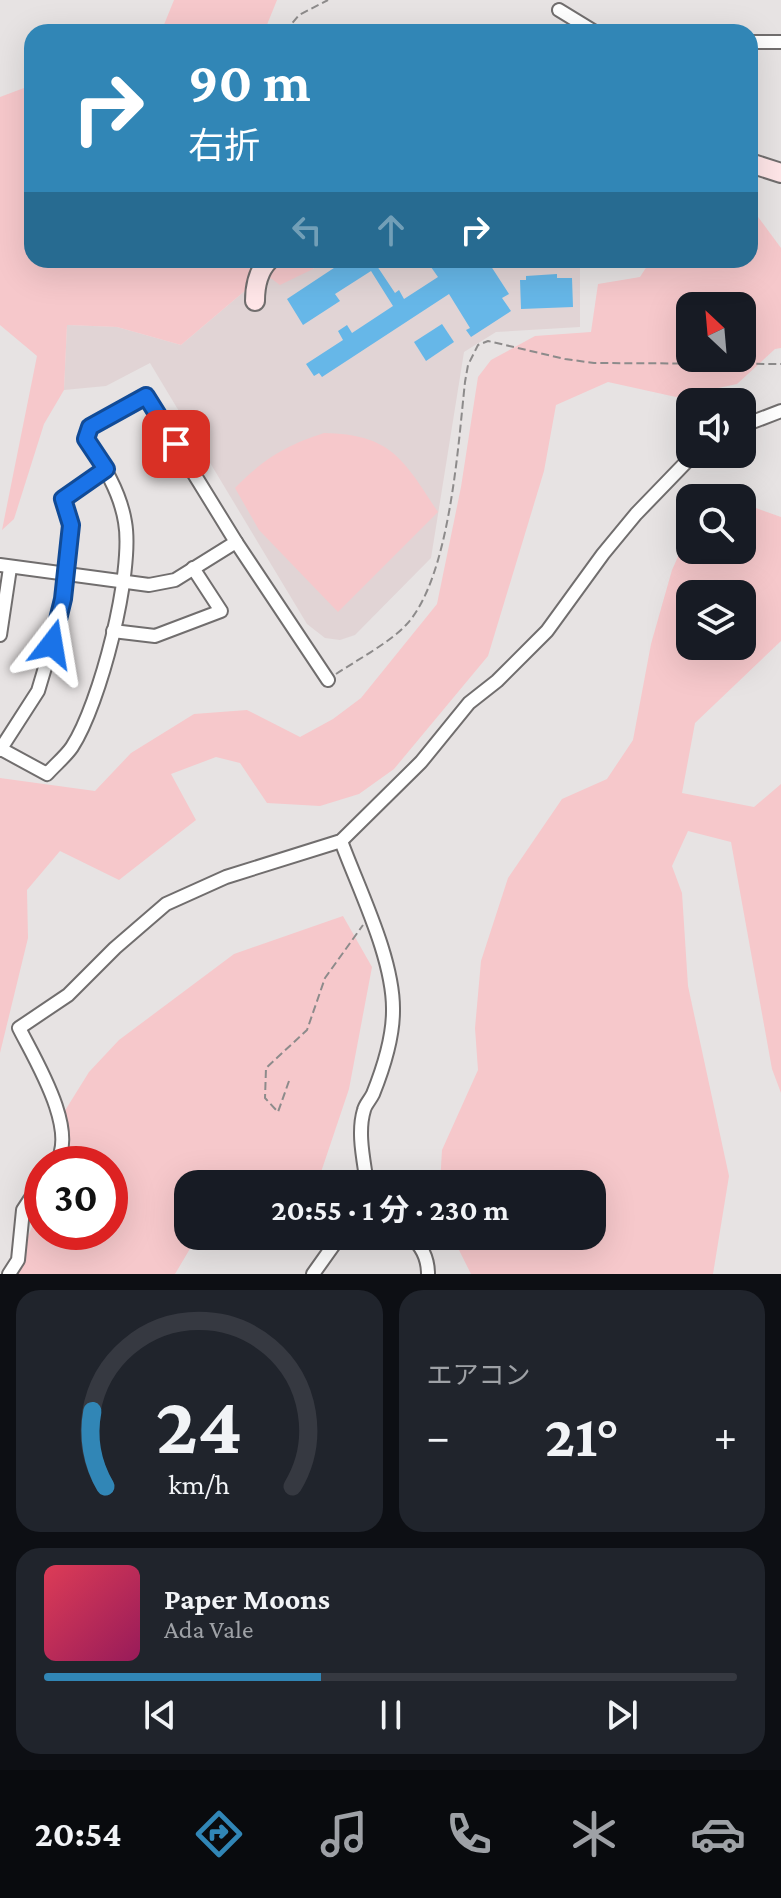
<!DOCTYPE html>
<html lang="ja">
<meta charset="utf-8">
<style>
:root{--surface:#171b24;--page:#20242c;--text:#f1f3f6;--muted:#9ea1a6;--line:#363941;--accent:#3186b6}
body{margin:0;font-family:"Crimson Pro","Noto Sans JP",serif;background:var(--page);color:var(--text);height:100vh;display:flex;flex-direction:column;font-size:30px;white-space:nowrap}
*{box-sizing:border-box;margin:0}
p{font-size:26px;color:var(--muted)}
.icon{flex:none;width:44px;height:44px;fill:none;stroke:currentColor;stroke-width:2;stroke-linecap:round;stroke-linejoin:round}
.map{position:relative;height:1274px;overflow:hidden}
.side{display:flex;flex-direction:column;gap:16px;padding:16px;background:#0d0f14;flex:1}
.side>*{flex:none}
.banner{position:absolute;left:24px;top:24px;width:734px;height:244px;border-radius:24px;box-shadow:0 8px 32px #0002;background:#3186b6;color:#fff;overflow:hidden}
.needle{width:52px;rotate:334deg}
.buttons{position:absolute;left:676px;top:292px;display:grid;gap:16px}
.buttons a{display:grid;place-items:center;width:80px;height:80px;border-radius:16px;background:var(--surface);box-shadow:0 8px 32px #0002;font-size:40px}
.speed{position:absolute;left:24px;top:1146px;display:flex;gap:16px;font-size:40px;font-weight:700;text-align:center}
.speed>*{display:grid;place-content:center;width:104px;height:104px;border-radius:50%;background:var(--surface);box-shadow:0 8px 32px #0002;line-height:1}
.speed .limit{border:12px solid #d22;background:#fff;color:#111}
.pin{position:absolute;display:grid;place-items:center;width:68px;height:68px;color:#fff;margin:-34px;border-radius:16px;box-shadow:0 4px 12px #0006}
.me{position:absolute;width:88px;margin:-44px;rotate:14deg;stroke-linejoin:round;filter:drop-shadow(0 0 6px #0008)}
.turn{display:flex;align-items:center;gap:28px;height:168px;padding:0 32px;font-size:36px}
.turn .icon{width:104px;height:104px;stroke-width:2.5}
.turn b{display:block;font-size:56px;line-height:68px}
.lanes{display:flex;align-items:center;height:76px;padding:0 32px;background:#0003;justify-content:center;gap:40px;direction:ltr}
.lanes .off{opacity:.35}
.big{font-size:60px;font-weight:700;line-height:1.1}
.side .card{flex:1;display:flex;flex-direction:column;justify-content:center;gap:12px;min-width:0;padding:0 28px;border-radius:24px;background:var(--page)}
.side .dial{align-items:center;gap:0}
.dial svg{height:208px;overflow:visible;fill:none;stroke:var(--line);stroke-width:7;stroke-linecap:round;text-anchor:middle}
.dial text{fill:var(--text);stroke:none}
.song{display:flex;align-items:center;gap:24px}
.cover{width:96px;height:96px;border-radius:12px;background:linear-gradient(135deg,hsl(350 70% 55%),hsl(330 70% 35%))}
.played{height:8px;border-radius:4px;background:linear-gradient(90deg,var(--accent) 40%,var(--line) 40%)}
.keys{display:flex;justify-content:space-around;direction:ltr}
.heat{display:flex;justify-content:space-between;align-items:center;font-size:44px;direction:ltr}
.side .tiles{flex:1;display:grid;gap:16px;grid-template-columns:1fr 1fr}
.card:last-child{grid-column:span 2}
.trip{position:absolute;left:174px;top:1170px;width:432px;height:80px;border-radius:24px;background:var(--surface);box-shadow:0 8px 32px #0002;font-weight:700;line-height:80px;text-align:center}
.dock{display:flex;height:128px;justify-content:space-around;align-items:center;background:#090b0e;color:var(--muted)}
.dock .icon{width:56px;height:56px}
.dock .on{color:var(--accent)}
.dock b{font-size:36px;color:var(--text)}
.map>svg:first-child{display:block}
.built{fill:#e1d4d5}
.green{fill:#f6c8cb;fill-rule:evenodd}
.building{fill:#66b7e8}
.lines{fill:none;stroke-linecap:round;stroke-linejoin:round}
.street-casing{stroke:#716e6e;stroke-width:16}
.secondary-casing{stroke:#716e6e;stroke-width:22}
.path{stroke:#8d8b8b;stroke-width:2;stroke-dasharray:8 4;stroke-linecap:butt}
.street{stroke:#fff;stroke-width:12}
.secondary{stroke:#ffe6e8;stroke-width:18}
.route-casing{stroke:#114b97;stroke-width:20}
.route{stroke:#1a73e8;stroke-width:14}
</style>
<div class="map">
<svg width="781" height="1274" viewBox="0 0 781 1274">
<rect width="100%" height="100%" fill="#e7e3e3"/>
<path class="built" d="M320 260H519L537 266 580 268V327L496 332 464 352 431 558 355 635 340 640 325 638 307 624 150 363 106 386 64 390 67 325 117 327 181 345 265 274 313 269Z"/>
<g class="green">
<path d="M174 0H277L264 32H161Z"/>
<path d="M32 85V260H101L104 264 121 260H320L313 269 280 285 265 274 181 345 117 327 67 325 64 390 44 424 14 519 2 530 37 356 0 325V97Z"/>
<path d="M750 206 781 248V348L775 349 737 384 676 397 608 382 556 405 544 471 488 656 394 769 359 794 320 806 267 803 240 763 216 757 171 774 196 820 119 880 60 851 27 890 28 938 0 1053V778L95 791 131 753 194 714 247 710 300 737 333 719 361 698 437 604 461 487 478 377 491 360 535 336 591 332 598 284 640 277 651 260H750ZM742 306V358H690V306Z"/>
<path d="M324 433C391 434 404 460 438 512L338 612 259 530 235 488C264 459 284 446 324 433Z"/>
<path d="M742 503 781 517V641L695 723 682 793 754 807 781 784V1093L772 1069 731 842 688 831 672 866 682 893 688 986 729 1176 713 1274H471L452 1236H592V1184H440L442 1150 478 1070 475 1028 481 961 508 878 562 799 607 779 633 740 651 644 672 570 690 530V550H742ZM742 594V646H690V594Z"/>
<path d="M343 916 372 967 349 1089 317 1184H188V1236H203L191 1247 175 1274H13L42 1202V1232H110V1164H57L61 1117 89 1072 119 1040 234 954Z"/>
</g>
<g class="building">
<path d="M346 260H387L377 266 395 293 399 290 404 299 438 277 426 260H487L509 294 502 298 511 311 471 337 466 330 470 328 449 294 322 377 319 373 314 376 306 364 343 340 338 331 347 325 352 333 393 306 371 271 335 294 340 301 303 325 287 299Z"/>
<path d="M557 274V278H572L573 307 521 309 520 280H526V276Z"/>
<path d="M442 324 454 342 426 361 414 342Z"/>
</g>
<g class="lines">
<defs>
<g id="street">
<path d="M559 10 595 32"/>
<path d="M750 42H781"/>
<path d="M742 426 781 411"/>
<path d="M0 565 149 585 175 580 236 542"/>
<path d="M113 631 155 636 221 611 193 568"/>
<path d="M0 635 10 568"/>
<path d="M1 749 47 774C55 765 66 756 72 747 100 704 134 572 125 522 120 491 103 465 86 439L90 427 146 396 236 542 328 680"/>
<path d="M0 750 38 691 52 644 63 599 71 525 63 499 106 469"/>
<path d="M341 841C359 890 394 959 393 1011 393 1038 383 1069 373 1094 370 1100 365 1105 364 1110 357 1133 364 1161 367 1184"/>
<path d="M55 1164C80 1132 34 1058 19 1028L68 995 115 948 166 904 226 877 341 841 421 762 469 703 497 681 547 631 603 554 636 514 694 454"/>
<path d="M410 1236C422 1246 428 1258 428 1274"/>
<path d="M9 1274 18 1260 23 1210 42 1181"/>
<path d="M313 1274 340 1236"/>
</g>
<g id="secondary">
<path d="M750 163 781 173"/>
<path d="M255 301C255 286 258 271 269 260"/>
</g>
</defs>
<use href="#street" class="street-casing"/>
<use href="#secondary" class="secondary-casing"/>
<g class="path">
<path d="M285 32 299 15 328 0"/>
<path d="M336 674C357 660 389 643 406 625 450 578 458 446 465 382L468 365 478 345 488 341 565 359 594 363 781 364"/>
<path d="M289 1081 278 1112 265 1098 266 1068 307 1030 325 978 363 925"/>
</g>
<use href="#street" class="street"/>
<use href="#secondary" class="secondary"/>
</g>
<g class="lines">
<defs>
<path id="route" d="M52 644 63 599 71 525 63 499 106 469 86 439 90 427 146 396 176 444"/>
</defs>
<use href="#route" class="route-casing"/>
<use href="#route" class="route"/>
</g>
</svg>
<div class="buttons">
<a><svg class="needle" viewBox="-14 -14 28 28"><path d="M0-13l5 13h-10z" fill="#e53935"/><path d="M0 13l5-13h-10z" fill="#9ea1a6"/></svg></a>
<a><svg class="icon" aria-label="sound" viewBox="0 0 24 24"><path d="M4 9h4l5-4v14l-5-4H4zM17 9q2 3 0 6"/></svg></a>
<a><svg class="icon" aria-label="search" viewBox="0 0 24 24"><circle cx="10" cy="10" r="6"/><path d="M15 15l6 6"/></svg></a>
<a><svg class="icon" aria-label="layers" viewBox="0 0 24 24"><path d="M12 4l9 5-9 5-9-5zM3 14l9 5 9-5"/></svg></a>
</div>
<div class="speed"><div class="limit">30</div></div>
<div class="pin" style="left:176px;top:444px;background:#d93025"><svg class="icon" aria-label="arrive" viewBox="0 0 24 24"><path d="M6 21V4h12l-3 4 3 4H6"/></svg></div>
<svg class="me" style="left:52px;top:644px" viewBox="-20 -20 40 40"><path d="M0-17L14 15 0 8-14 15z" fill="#1a73e8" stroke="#fff" stroke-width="4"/></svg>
<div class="trip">20:55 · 1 分 · 230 m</div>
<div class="banner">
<div class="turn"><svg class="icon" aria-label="right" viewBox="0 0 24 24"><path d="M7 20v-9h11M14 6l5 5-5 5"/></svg><div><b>90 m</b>右折</div></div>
<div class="lanes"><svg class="icon off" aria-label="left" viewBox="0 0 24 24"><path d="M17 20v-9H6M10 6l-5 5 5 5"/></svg><svg class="icon off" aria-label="ahead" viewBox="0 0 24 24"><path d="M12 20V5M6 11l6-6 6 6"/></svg><svg class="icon" aria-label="right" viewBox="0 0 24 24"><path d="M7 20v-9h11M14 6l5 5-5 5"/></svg></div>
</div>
</div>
<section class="side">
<div class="tiles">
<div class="card dial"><svg viewBox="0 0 100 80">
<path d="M14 69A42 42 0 1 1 86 69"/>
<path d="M14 69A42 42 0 0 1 9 40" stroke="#3186b6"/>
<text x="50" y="56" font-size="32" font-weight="700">24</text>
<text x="50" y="72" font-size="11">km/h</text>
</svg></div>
<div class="card"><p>エアコン</p>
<div class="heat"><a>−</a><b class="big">21°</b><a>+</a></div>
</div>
<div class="card">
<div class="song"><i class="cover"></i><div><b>Paper Moons</b><p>Ada Vale</p></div></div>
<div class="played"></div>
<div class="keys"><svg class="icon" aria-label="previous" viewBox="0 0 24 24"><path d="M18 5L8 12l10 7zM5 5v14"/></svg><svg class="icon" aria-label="pause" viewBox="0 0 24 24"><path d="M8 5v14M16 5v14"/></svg><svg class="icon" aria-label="next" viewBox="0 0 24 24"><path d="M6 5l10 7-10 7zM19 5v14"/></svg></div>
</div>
</div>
</section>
<nav class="dock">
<b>20:54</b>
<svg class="icon on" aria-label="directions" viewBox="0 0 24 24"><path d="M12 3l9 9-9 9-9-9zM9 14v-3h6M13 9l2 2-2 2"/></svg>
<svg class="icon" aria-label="music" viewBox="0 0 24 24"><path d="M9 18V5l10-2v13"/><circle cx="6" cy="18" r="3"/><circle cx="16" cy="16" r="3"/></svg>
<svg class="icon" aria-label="phone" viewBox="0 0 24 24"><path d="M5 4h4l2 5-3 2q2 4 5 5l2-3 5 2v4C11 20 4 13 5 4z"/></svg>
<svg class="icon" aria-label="climate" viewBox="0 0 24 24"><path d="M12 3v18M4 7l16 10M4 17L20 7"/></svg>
<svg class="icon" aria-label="car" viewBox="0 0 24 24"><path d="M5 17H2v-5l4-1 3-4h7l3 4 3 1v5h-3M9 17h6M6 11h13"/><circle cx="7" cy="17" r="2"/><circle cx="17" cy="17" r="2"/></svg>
</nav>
